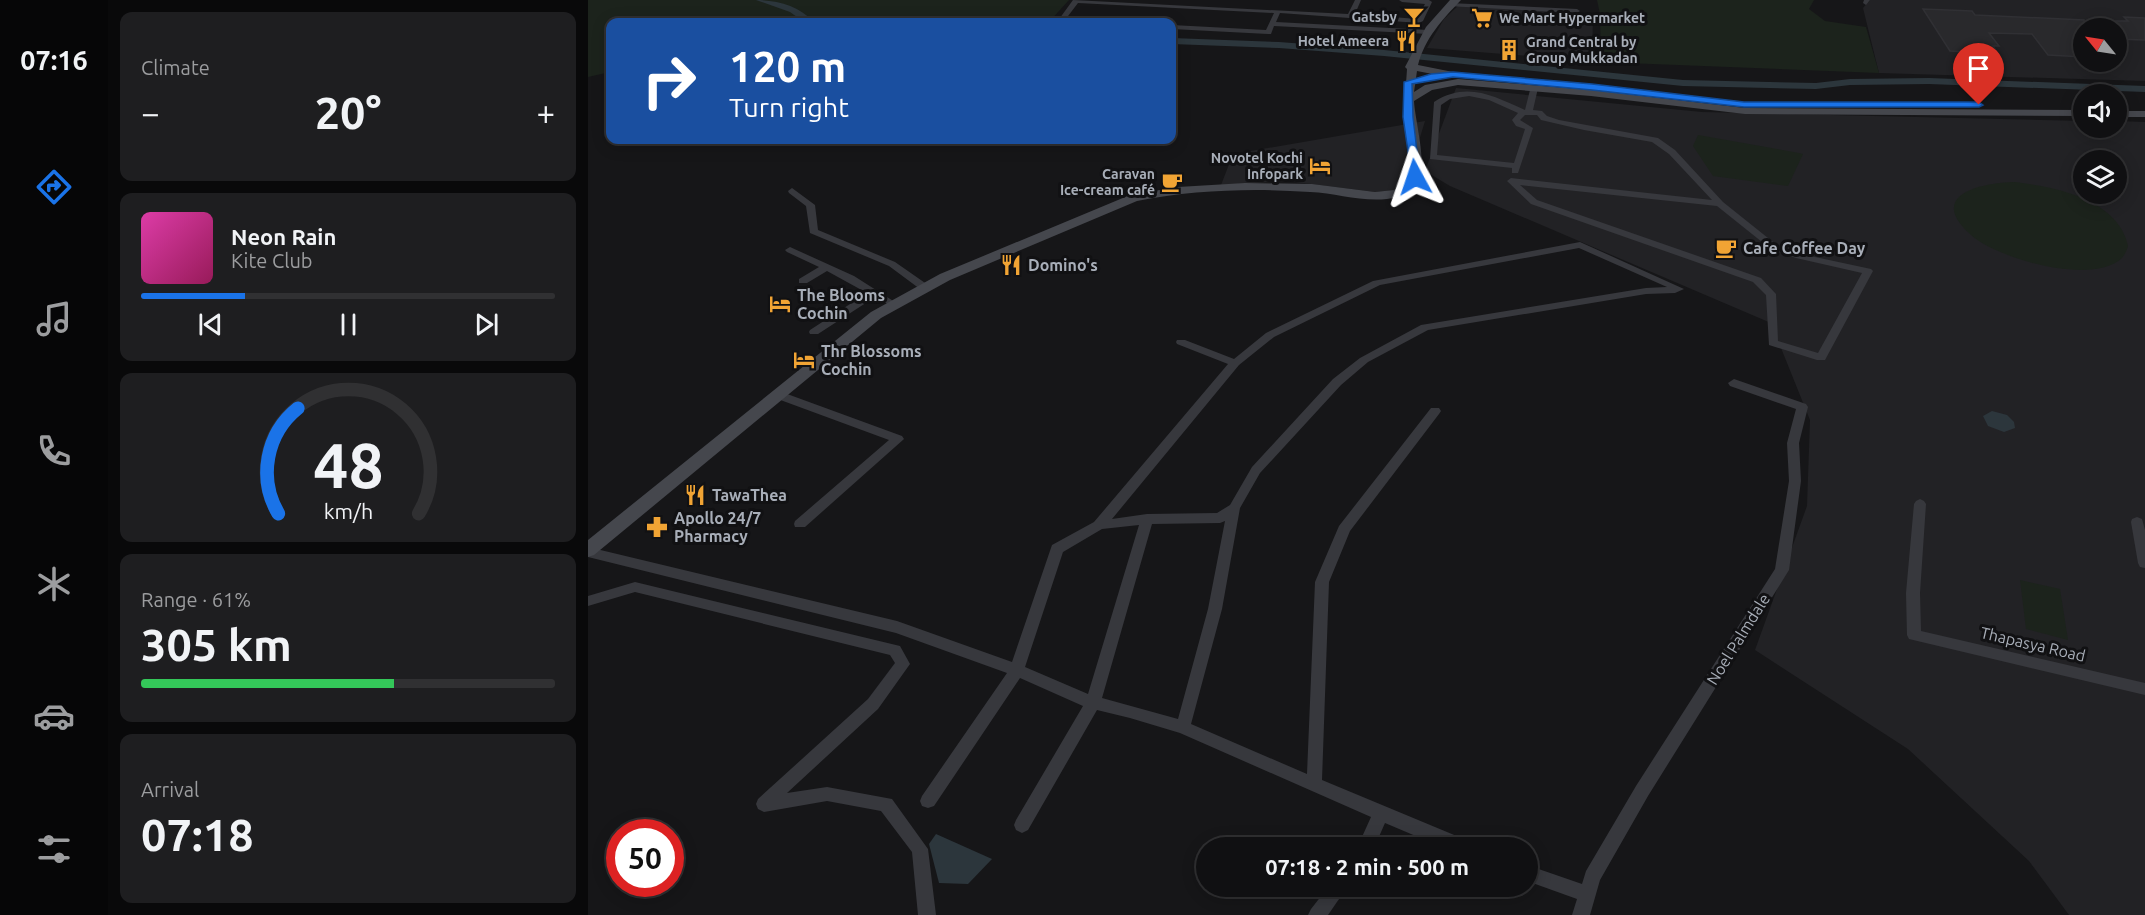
<!DOCTYPE html>
<meta charset="utf-8">
<style>
:root{--surface:#101012;--page:#1e1e20;--text:#f1f3f6;--muted:#9c9d9f;--line:#303032;--accent:#1a73e8}
body{margin:0;font-family:Ubuntu,sans-serif;background:var(--page);color:var(--text);height:100vh;display:flex;flex-direction:column;font-size:22px;white-space:nowrap}
*{box-sizing:border-box;margin:0}
p{font-size:20px;color:var(--muted)}
.icon{flex:none;width:33px;height:33px;fill:none;stroke:currentColor;stroke-width:2;stroke-linecap:round;stroke-linejoin:round}
.map{position:relative;flex:1;overflow:hidden}
.drawer{display:flex;flex-direction:column;gap:12px;padding:12px;background:#09090a;width:480px}
.drawer>*{flex:none}
.banner{position:absolute;left:18px;top:18px;width:570px;height:126px;border-radius:12px;box-shadow:0 3px 15px #0003,0 0 0 2px var(--line);background:#1a4fa0;color:#fff;overflow:hidden}
.needle{width:39px;rotate:300deg}
.controls{position:absolute;left:1485px;top:18px;display:grid;gap:12px}
.controls a{display:grid;place-items:center;width:54px;height:54px;border-radius:50%;background:var(--surface);box-shadow:0 3px 15px #0003,0 0 0 2px var(--line);font-size:30px}
.speed{position:absolute;left:18px;top:819px;display:flex;gap:12px;font-size:30px;font-weight:700;text-align:center}
.speed>*{display:grid;place-content:center;width:78px;height:78px;border-radius:50%;background:var(--surface);box-shadow:0 3px 15px #0003,0 0 0 2px var(--line);line-height:1}
.speed .limit{border:9px solid #d22;background:#fff;color:#111}
.pin{position:absolute;display:grid;place-items:center;width:51px;height:51px;color:#fff;margin:-62px -26px;border-radius:50% 50% 50% 0;rotate:-45deg;box-shadow:0 0 6px #0007}
.pin .icon{rotate:45deg}
.me{position:absolute;width:66px;margin:-33px;rotate:355deg;stroke-linejoin:round;filter:drop-shadow(0 0 4px #0008)}
.turn{display:flex;align-items:center;gap:21px;height:126px;padding:0 24px;font-size:27px}
.turn .icon{width:78px;height:78px;stroke-width:2.5}
.turn b{display:block;font-size:42px;line-height:51px}
.big{font-size:45px;font-weight:600;line-height:1.1}
.drawer .card{flex:1;display:flex;flex-direction:column;justify-content:center;gap:9px;min-width:0;padding:0 21px;border-radius:12px;background:var(--page)}
.drawer .dial{align-items:center;gap:0}
.dial svg{height:156px;overflow:visible;fill:none;stroke:var(--line);stroke-width:7;stroke-linecap:round;text-anchor:middle}
.dial text{fill:var(--text);stroke:none}
.song{display:flex;align-items:center;gap:18px}
.cover{width:72px;height:72px;border-radius:9px;background:linear-gradient(135deg,hsl(320 70% 55%),hsl(330 70% 35%))}
.played{height:6px;border-radius:3px;background:linear-gradient(90deg,var(--accent) 25%,var(--line) 25%)}
.keys{display:flex;justify-content:space-around;direction:ltr}
.heat{display:flex;justify-content:space-between;align-items:center;font-size:33px;direction:ltr}
.charge{height:9px;border-radius:4px;background:linear-gradient(90deg,#34c759 61%,var(--line) 0)}
.trip{position:absolute;left:608px;top:837px;width:342px;height:60px;border-radius:30px;background:var(--surface);box-shadow:0 3px 15px #0003,0 0 0 2px var(--line);font-weight:600;line-height:60px;text-align:center}
main{display:flex;flex:1;min-height:0}
.menu{display:flex;flex-direction:column;width:108px;justify-content:space-around;align-items:center;background:#060607;color:var(--muted)}
.menu .icon{width:42px;height:42px}
.menu .active{color:var(--accent)}
.menu b{font-size:27px;color:var(--text)}
.map>svg:first-child{display:block}
.built{fill:#222225;fill-rule:evenodd}
.green{fill:#1c231c}
.water{fill:#2c363c}
.lines{fill:none;stroke-linecap:round;stroke-linejoin:round}
.canal{fill:#2c363c;fill-rule:evenodd}
.building{fill:#29292c;stroke:#303034;stroke-width:1.5}
.minor{fill:#37383d;fill-rule:evenodd}
.secondary{fill:#45474d;fill-rule:evenodd}
.route{fill:#1a73e8;stroke:#114b97;stroke-width:1.5}
.labels{text-anchor:middle;stroke-width:6;stroke-linejoin:round;paint-order:stroke}
.far-poi-label{font-size:14px;font-weight:bold;fill:#a8aeb8;stroke:#111113;text-anchor:end}
.poi-label{font-size:16px;font-weight:bold;fill:#a8aeb8;stroke:#111113;text-anchor:start}
.street-label{font-size:16px;fill:#a8aeb8;stroke:#111113}
</style>
<main>
<nav class="menu">
<b>07:16</b>
<svg class="icon active" aria-label="directions" viewBox="0 0 24 24"><path d="M12 3l9 9-9 9-9-9zM9 14v-3h6M13 9l2 2-2 2"/></svg>
<svg class="icon" aria-label="music" viewBox="0 0 24 24"><path d="M9 18V5l10-2v13"/><circle cx="6" cy="18" r="3"/><circle cx="16" cy="16" r="3"/></svg>
<svg class="icon" aria-label="phone" viewBox="0 0 24 24"><path d="M5 4h4l2 5-3 2q2 4 5 5l2-3 5 2v4C11 20 4 13 5 4z"/></svg>
<svg class="icon" aria-label="climate" viewBox="0 0 24 24"><path d="M12 3v18M4 7l16 10M4 17L20 7"/></svg>
<svg class="icon" aria-label="car" viewBox="0 0 24 24"><path d="M5 17H2v-5l4-1 3-4h7l3 4 3 1v5h-3M9 17h6M6 11h13"/><circle cx="7" cy="17" r="2"/><circle cx="17" cy="17" r="2"/></svg>
<svg class="icon" aria-label="filters" viewBox="0 0 24 24"><path d="M4 7h16M4 17h16"/><circle cx="9" cy="7" r="2"/><circle cx="15" cy="17" r="2"/></svg>
</nav>
<section class="drawer">
<div class="card"><p>Climate</p>
<div class="heat"><a>−</a><b class="big">20°</b><a>+</a></div>
</div>
<div class="card">
<div class="song"><i class="cover"></i><div><b>Neon Rain</b><p>Kite Club</p></div></div>
<div class="played"></div>
<div class="keys"><svg class="icon" aria-label="previous" viewBox="0 0 24 24"><path d="M18 5L8 12l10 7zM5 5v14"/></svg><svg class="icon" aria-label="pause" viewBox="0 0 24 24"><path d="M8 5v14M16 5v14"/></svg><svg class="icon" aria-label="next" viewBox="0 0 24 24"><path d="M6 5l10 7-10 7zM19 5v14"/></svg></div>
</div>
<div class="card dial"><svg viewBox="0 0 100 80">
<path d="M14 69A42 42 0 1 1 86 69"/>
<path d="M14 69A42 42 0 0 1 24 15" stroke="#1a73e8"/>
<text x="50" y="56" font-size="32" font-weight="700">48</text>
<text x="50" y="72" font-size="11">km/h</text>
</svg></div>
<div class="card"><p>Range · 61%</p><b class="big">305 km</b><div class="charge"></div></div>
<div class="card"><p>Arrival</p><b class="big">07:18</b></div>
</section>
<div class="map">
<svg width="1557" height="915" viewBox="0 0 1557 915">
<rect width="100%" height="100%" fill="#161618"/>
<g class="built">
<path d="M1282 0H1557V81L1291 73 1275 8ZM1496 28H1528V62H1496Z"/>
<path d="M871 5 1005 14 1004 61 839 48 856 19Z"/>
<path d="M868 88 1114 112 1495 121 1496 128H1528L1529 121 1557 122V915H1481L1441 861 1320 749 1167 650 1219 506 1222 420 1183 323 862 186 837 171ZM1496 160H1528V194H1496Z"/>
<path d="M837 121 820 177 808 190 787 192 699 181 633 185 645 154Z"/>
</g>
<g class="green">
<path d="M0 0H481L461 22H22V72L0 77Z"/>
<path d="M1009 0H1226L1221 9 1237 21 1278 27 1291 73 1013 62 1012 14Z"/>
<path d="M1110 135 1211 153 1215 154 1200 186 1125 176 1105 146Z"/>
<path d="M1426 182C1467 187 1530 199 1540 246 1539 250 1536 256 1534 258 1504 286 1410 259 1383 235 1338 195 1392 183 1426 182Z"/>
<path d="M1432 580 1472 589 1480 640 1438 629Z"/>
</g>
<g class="water">
<path d="M1404 411 1419 415 1426 422 1427 428 1416 432 1400 426 1395 416Z"/>
<path d="M348 834 404 859 380 884 351 883 341 844Z"/>
</g>
<g class="lines">
<g class="canal">
<path d="M168 0C190 0 211 6 226 22H216L202 12Z"/>
<path d="M584 38 691 42 796 50 1095 80 1228 83 1262 79 1341 78 1557 86V92L1341 84 1262 85 1228 89 1095 86 796 56 691 48 584 44Z"/>
</g>
</g>
<g class="building">
<path d="M1335 9 1384 11 1387 15 1496 20V57L1460 55 1444 34 1401 33 1411 46H1405L1410 54 1362 51Z"/>
<path d="M1536 17 1557 18V40L1528 39V21H1540Z"/>
</g>
<g class="lines">
<g class="minor">
<path d="M485 0 760 14 767 0H773L767 14 829 19 837 4 814 2 811 0H841L844 2 835 21 831 23 692 13 688 22 840 30 844 32 840 34 686 26 683 34H680L584 29V25L678 30 686 13 490 3 477 20H490L493 22H469Z"/>
<path d="M1276 0H1282L1278 5 1275 3Z"/>
<path d="M861 3 989 9 992 11 989 13 859 6V4Z"/>
<path d="M943 86 950 88 945 110 954 111 959 116 971 120 1070 138 1087 150 1135 202 1190 246 1213 254 1283 269 1285 271 1237 360H1229L1181 345 1178 295 1165 282 943 204 919 181 923 178 1124 200 1081 154 1064 142 996 130 953 120 949 115H937L932 120 945 128 930 173H924V168L842 159 846 102C879 81 905 96 937 110ZM881 96 901 100 930 113 924 120 928 126 937 129 926 163 849 155 853 105 862 99ZM932 185 1129 206 1184 250 1208 258 1274 273 1230 353 1190 341 1188 294 1173 278 949 200Z"/>
<path d="M204 188 227 205 230 230 307 262 340 285V289H332L301 266 222 233 218 206 201 193 200 191Z"/>
<path d="M992 242 1096 289 1087 293 1058 294 840 330 780 362 753 385 672 473 652 508 634 609 603 724 719 774 727 582 751 526 843 408H851L853 411 851 414 762 531 741 582 734 780 883 842 885 848H856L797 823 786 848H769L783 817 592 733 542 718 509 710 440 830 434 833 428 830 426 825 428 820 495 706 432 678 346 806 340 808 334 806 332 801 334 796 419 673 308 633 0 557V547L309 621 424 662 464 545 506 522 640 364 589 344 588 342 589 340H597L646 359 678 333 785 281ZM991 248 1079 287 1058 288 833 325 772 358 745 379 664 467 642 505 629 513 559 514 524 519 651 365 686 337 792 285ZM637 521 620 609 590 719 514 698 564 524 632 523ZM551 525 500 694 437 667 475 552 514 529Z"/>
<path d="M202 247 266 276 310 304 305 307 287 297 230 334H222L221 332 222 330 279 293 239 271 219 283H211V279L231 267 199 252 197 250Z"/>
<path d="M1146 379 1218 404 1220 407 1211 443 1213 481 1201 570 1060 796 1012 880 1002 915H984L989 899 939 881V865L994 884 998 871 1048 786 1187 569 1201 481 1199 443 1208 409 1142 386 1140 383Z"/>
<path d="M191 391 314 436 316 439 217 527H207L206 524 207 521 301 440 187 398 185 395 187 392Z"/>
<path d="M1332 499 1336 501 1338 504 1332 593 1333 631 1557 683V695L1321 639 1319 635 1318 593 1326 504 1328 501Z"/>
<path d="M1549 517 1554 519 1557 530V568L1552 567 1550 563 1543 522 1544 519Z"/>
<path d="M47 582 312 646 322 664 290 709 199 793 239 787 304 799 340 849 348 915H330L324 852 293 811 239 801 176 812 170 809 168 804 170 799 280 699 307 663 302 655 47 592 0 606V596Z"/>
<path d="M741 886H760L740 915H720L723 909Z"/>
</g>
<g class="secondary">
<path d="M862 0H873C854 20 837 38 830 65L865 72 870 75 865 78 829 71 826 92 837 85 870 79 1003 90 1157 108 1496 110V116L1157 114 1003 96 870 85 844 90 826 101C827 121 840 166 830 182 823 194 811 197 799 199 773 202 748 193 722 192 664 188 606 190 549 201L362 280 293 318 6 555 0 557V540L283 312 352 274 542 195 590 187 657 183 724 184 787 192 806 190 817 183 822 169 816 113 819 69 817 67 838 27Z"/>
<rect x="1528" y="111" width="29" height="6"/>
</g>
</g>
<path class="route" d="M865 72 1004 84 1156 102H1391L1395 105 1391 107H1156L1004 90 865 77 824 84 825 117 832 177 824 179 815 117 816 82 843 74Z"/>
<defs>
<symbol id="bar-bare" viewBox="-9 -9 18 18"><path d="M-6-5H6L.8 .8V4.5H3.5V6h-7V4.5H-.8V.8Z" fill="#f1a434" stroke="#111113" stroke-width="2.5" paint-order="stroke"/></symbol>
<symbol id="supermarket-bare" viewBox="-9 -9 18 18"><path d="M-6-5.5h2.5l.6 2H6L4.5 2H-2.5L-4.4-4H-6ZM-1.5 3.2a1.3 1.3 0 1 0 .1 0ZM3 3.2a1.3 1.3 0 1 0 .1 0Z" fill="#f1a434" stroke="#111113" stroke-width="2.5" paint-order="stroke"/></symbol>
<symbol id="restaurant-bare" viewBox="-9 -9 18 18"><path d="M-5-6h1v4h1v-4h1v4h1v-4h1v5L-1.5 .5V6h-2V.5L-5-1ZM5-6V6H3V1.5H1.5Q1.5-4 5-6Z" fill="#f1a434" stroke="#111113" stroke-width="2.5" paint-order="stroke"/></symbol>
<symbol id="building-bare" viewBox="-9 -9 18 18"><path d="M-4-6H4V6H1V3H-1V6H-4ZM-2.5-4.3h1.7v1.8h-1.7ZM.8-4.3h1.7v1.8H.8ZM-2.5-1h1.7V.8h-1.7ZM.8-1h1.7V.8H.8Z" fill="#f1a434" stroke="#111113" stroke-width="2.5" paint-order="stroke"/></symbol>
<symbol id="hotel-bare" viewBox="-9 -9 18 18"><path d="M-6-4.5h1.5V1H6V5H4.5V3h-9V5H-6ZM-4 0a1.8 1.8 0 1 1 3.6 0ZM.5 0V-2.5h3Q6-2.5 6 0Z" fill="#f1a434" stroke="#111113" stroke-width="2.5" paint-order="stroke"/></symbol>
<symbol id="cafe-bare" viewBox="-9 -9 18 18"><path d="M-5.5-4.5H6V0H3Q3 3.5 0 3.5H-2.5Q-5.5 3.5-5.5 0ZM3-3.2v2h1.7v-2ZM-6 4.5H4V6H-6Z" fill="#f1a434" stroke="#111113" stroke-width="2.5" paint-order="stroke"/></symbol>
<symbol id="pharmacy-bare" viewBox="-9 -9 18 18"><path d="M-2-6h4v4h4v4h-4v4h-4v-4h-4v-4h4Z" fill="#f1a434" stroke="#111113" stroke-width="2.5" paint-order="stroke"/></symbol>
</defs>
<g fill-rule="evenodd">
<use href="#bar-bare" x="811" y="2" width="30" height="30"/>
<use href="#supermarket-bare" x="879" y="3" width="30" height="30"/>
<use href="#restaurant-bare" x="803" y="26" width="30" height="30"/>
<use href="#building-bare" x="906" y="35" width="30" height="30"/>
<use href="#hotel-bare" x="717" y="151" width="30" height="30"/>
<use href="#cafe-bare" x="569" y="167" width="30" height="30"/>
<use href="#cafe-bare" x="1123" y="233" width="30" height="30"/>
<use href="#restaurant-bare" x="408" y="250" width="30" height="30"/>
<use href="#hotel-bare" x="177" y="289" width="30" height="30"/>
<use href="#hotel-bare" x="201" y="345" width="30" height="30"/>
<use href="#restaurant-bare" x="92" y="480" width="30" height="30"/>
<use href="#pharmacy-bare" x="54" y="512" width="30" height="30"/>
</g>
<g class="labels">
<g class="far-poi-label">
<text x="809" y="22">Gatsby</text>
<text x="911" y="23" text-anchor="start">We Mart Hypermarket</text>
<text x="801" y="46">Hotel Ameera</text>
<text x="938" y="47" text-anchor="start">Grand Central by<tspan x="938" dy="16">Group Mukkadan</tspan></text>
<text x="715" y="163">Novotel Kochi<tspan x="715" dy="16">Infopark</tspan></text>
<text x="567" y="179">Caravan<tspan x="567" dy="16">Ice-cream café</tspan></text>
</g>
<g class="poi-label">
<text x="1155" y="254">Cafe Coffee Day</text>
<text x="440" y="271">Domino's</text>
<text x="209" y="301">The Blooms<tspan x="209" dy="18">Cochin</tspan></text>
<text x="233" y="357">Thr Blossoms<tspan x="233" dy="18">Cochin</tspan></text>
<text x="124" y="501">TawaThea</text>
<text x="86" y="524">Apollo 24/7<tspan x="86" dy="18">Pharmacy</tspan></text>
</g>
<g class="street-label">
<text transform="translate(1150 639) rotate(-58)" y="6">Noel Palmdale</text>
<text transform="translate(1445 644) rotate(13)" y="6">Thapasya Road</text>
</g>
</g>
</svg>
<div class="controls">
<a><svg class="needle" viewBox="-14 -14 28 28"><path d="M0-13l5 13h-10z" fill="#e53935"/><path d="M0 13l5-13h-10z" fill="#9c9d9f"/></svg></a>
<a><svg class="icon" aria-label="sound" viewBox="0 0 24 24"><path d="M4 9h4l5-4v14l-5-4H4zM17 9q2 3 0 6"/></svg></a>
<a><svg class="icon" aria-label="layers" viewBox="0 0 24 24"><path d="M12 4l9 5-9 5-9-5zM3 14l9 5 9-5"/></svg></a>
</div>
<div class="speed"><div class="limit">50</div></div>
<div class="pin" style="left:1391px;top:105px;background:#d93025"><svg class="icon" aria-label="arrive" viewBox="0 0 24 24"><path d="M6 21V4h12l-3 4 3 4H6"/></svg></div>
<svg class="me" style="left:827px;top:177px" viewBox="-20 -20 40 40"><path d="M0-17L14 15 0 8-14 15z" fill="#1a73e8" stroke="#fff" stroke-width="4"/></svg>
<div class="trip">07:18 · 2 min · 500 m</div>
<div class="banner">
<div class="turn"><svg class="icon" aria-label="right" viewBox="0 0 24 24"><path d="M7 20v-9h11M14 6l5 5-5 5"/></svg><div><b>120 m</b>Turn right</div></div>
</div>
</div>
</main>
